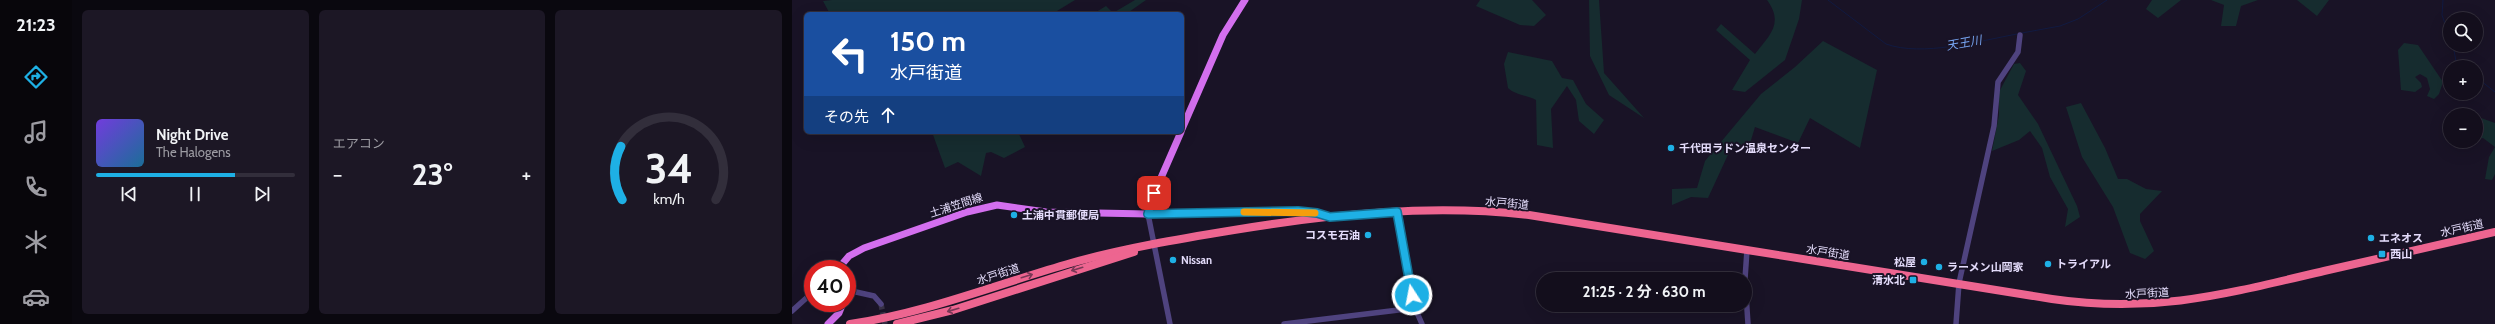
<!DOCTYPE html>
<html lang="ja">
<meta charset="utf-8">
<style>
:root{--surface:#130e1c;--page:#1c1725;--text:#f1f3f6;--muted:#9d9ca3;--line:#322e3b;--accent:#1eb0e5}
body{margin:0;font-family:Cabin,"Noto Sans JP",sans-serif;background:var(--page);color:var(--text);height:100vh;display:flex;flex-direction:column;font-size:15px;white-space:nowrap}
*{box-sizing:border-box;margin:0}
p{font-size:13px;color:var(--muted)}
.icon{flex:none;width:22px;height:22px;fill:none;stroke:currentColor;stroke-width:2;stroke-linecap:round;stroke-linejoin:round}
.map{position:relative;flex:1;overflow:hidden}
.details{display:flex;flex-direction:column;gap:10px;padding:10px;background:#0a080f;width:720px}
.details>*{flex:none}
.guide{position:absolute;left:12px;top:12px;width:380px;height:122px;border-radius:6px;box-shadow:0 4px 16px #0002,0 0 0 1px var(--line);background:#1a4fa0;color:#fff;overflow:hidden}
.controls{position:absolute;left:1651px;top:12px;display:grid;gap:8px}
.controls a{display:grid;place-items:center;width:40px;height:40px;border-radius:50%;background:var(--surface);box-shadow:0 4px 16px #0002,0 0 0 1px var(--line);font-size:20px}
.speed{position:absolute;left:12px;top:260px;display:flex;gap:8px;font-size:20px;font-weight:700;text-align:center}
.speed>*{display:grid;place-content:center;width:52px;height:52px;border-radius:50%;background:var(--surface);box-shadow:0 4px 16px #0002,0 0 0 1px var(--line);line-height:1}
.speed .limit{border:6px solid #d22;background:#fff;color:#111}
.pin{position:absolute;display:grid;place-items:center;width:34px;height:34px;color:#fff;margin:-17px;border-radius:8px;box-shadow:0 2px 6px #0006}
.me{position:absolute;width:44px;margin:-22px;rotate:349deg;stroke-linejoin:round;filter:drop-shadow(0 0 3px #0008)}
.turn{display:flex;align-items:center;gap:14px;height:84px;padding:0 20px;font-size:18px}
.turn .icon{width:52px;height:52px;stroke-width:2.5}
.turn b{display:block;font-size:28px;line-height:34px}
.then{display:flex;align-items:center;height:38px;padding:0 20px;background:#0003;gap:8px;font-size:15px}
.big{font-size:30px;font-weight:700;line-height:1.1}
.details .widget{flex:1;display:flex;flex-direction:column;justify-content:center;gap:6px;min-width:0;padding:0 14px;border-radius:6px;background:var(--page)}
.details .dial{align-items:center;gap:0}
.dial svg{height:104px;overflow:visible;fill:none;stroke:var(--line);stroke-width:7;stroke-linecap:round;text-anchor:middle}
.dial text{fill:var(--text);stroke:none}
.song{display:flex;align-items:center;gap:12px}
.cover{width:48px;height:48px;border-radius:6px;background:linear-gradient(135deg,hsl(260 70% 55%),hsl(200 70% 35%))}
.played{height:4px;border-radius:2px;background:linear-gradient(90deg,var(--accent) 70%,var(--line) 70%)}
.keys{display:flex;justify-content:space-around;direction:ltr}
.heat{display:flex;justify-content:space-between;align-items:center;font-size:22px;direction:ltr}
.details .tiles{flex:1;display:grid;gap:10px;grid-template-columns:repeat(3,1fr)}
.trip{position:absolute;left:744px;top:272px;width:216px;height:40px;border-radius:20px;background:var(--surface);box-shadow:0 4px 16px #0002,0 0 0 1px var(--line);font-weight:700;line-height:40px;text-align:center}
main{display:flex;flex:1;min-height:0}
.tab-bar{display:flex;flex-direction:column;width:72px;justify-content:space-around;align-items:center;background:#08060b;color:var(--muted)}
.tab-bar .icon{width:28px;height:28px}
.tab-bar .active{color:var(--accent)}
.tab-bar b{font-size:18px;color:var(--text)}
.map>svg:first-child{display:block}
.green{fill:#162c2f}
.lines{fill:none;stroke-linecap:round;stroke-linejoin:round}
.stream{stroke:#111a41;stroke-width:1}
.minor-tunnel{stroke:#373146;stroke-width:5.5;stroke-dasharray:5.5 3;stroke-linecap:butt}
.minor{stroke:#4f437f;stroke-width:5.5}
.major{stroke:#d36fee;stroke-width:7}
.highway{stroke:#ed6590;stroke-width:8}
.oneway{stroke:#783856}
.route-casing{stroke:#147295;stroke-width:10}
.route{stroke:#1eb0e5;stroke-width:7}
.slow{stroke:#f59e0b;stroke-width:7}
.poi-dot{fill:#1eb0e5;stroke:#191326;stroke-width:1.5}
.labels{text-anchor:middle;stroke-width:4;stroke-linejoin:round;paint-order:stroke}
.poi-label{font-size:11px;font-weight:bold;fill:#e4dcfb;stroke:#191326;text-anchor:start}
.street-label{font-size:11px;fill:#e4dcfb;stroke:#191326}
.water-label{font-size:12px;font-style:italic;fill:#76a3ef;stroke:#191326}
</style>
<main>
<nav class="tab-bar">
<b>21:23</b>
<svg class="icon active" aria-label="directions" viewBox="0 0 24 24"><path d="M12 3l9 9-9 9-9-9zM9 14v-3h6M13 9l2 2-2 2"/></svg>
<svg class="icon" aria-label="music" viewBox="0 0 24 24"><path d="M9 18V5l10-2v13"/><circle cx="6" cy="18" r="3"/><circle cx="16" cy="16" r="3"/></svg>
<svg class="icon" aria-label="phone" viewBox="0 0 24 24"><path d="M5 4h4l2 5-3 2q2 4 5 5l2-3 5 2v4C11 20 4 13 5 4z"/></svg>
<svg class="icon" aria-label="climate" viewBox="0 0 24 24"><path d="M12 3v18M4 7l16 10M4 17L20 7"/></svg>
<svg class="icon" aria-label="car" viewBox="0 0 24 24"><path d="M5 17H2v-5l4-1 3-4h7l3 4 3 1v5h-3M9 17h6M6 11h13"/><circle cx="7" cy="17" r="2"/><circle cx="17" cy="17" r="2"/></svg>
</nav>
<section class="details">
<div class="tiles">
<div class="widget">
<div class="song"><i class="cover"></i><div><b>Night Drive</b><p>The Halogens</p></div></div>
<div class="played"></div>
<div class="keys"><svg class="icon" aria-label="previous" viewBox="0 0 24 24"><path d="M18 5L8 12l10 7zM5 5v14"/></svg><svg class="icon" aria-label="pause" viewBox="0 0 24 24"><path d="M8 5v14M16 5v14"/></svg><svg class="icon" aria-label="next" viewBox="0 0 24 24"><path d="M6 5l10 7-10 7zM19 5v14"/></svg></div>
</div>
<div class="widget"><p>エアコン</p>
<div class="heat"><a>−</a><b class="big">23°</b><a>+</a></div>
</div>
<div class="widget dial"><svg viewBox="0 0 100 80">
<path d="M14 69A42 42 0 1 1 86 69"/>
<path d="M14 69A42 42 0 0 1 13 28" stroke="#1eb0e5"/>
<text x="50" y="56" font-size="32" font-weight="700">34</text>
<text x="50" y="72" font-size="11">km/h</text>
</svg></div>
</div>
</section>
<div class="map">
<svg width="1703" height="324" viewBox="0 0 1703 324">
<rect width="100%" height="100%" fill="#191326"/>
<g class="green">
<path d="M40 0H283L260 14H38L31 1Z"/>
<path d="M343 0H354L334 14H301L314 6 321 13Z"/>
<path d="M688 0H740L754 15 742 26 728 25 684 6Z"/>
<path d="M797 0H807L812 73 852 118 817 95 798 56Z"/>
<path d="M975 0H1010L1007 19 993 60 953 92 940 90 958 60 924 30 929 24 963 54C978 35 992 23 975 0Z"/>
<path d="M1360 0H1389L1366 18 1354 9Z"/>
<path d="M1419 0H1466L1449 6 1444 26H1429L1432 5Z"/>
<path d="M1505 0H1537L1525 16Z"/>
<path d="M1031 41 1085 70 1068 148 1018 118 1006 143 963 127 956 150 940 146 916 198 899 197 880 205V189L905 188 913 161 969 94 1003 67Z"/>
<path d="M1612 43 1626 45 1651 82 1647 94 1642 99 1635 96 1638 89 1635 78 1628 74 1623 77 1629 83 1630 87 1623 92 1609 90 1606 50Z"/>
<path d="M716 52 760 61 770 78 781 80 794 104 812 120 802 134 787 121 784 100 775 86 759 109 761 148 745 145 744 100C735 95 723 95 716 88L712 64Z"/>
<path d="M1228 63 1234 71 1226 95 1246 124 1285 206 1288 217 1273 227 1276 209 1258 177 1250 148 1238 131 1227 140 1200 151 1207 115V92L1222 64Z"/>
<path d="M1289 103 1313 148 1326 179H1335L1354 189 1370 191 1348 214V221L1362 251 1353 259 1338 253 1321 207 1290 157 1274 107Z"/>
<path d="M1689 118 1703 123V147L1691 138 1684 140V119Z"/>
<path d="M140 132H226L233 147 212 158 199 152 194 153 189 176 166 162 153 168Z"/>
<path d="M1703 147V174L1700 180 1693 179 1697 157Z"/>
</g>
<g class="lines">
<g class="stream">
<path d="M1036 0 1094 44C1130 57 1187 41 1225 34"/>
<path d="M1651 0 1650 15 1658 38"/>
<path d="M1230 33 1268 26 1286 19 1315 0"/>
<path d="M1661 45 1664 61 1675 67"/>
<path d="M1684 77 1703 92"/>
</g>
<path class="minor-tunnel" d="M89 304 93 324"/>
<g class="minor">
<path d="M605 212 623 308 630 324"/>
<path d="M955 250 953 279 956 324"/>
<path d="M55 284 64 292 82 296 89 304"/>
<path d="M0 311 21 292"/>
<path d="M378 324 356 214 506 211 535 216"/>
<path d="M492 324 623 308"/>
<path d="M1164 324 1167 283 1202 126 1206 82 1226 52 1228 35"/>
</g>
<g class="major">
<path d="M390 129 431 35 453 0"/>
<path d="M46 269 57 256 72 248 175 212 205 205 254 212 356 214 358 203 389 132"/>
<path d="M36 324 47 313 51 303"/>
</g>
<g class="highway">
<path d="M58 324C134 313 205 284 279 263 333 248 387 239 442 230 539 214 640 204 737 215L1260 299C1362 314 1434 294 1532 271 1589 258 1646 245 1703 232"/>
<path d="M105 324 161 310 342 252"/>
</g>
</g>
<defs><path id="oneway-shaft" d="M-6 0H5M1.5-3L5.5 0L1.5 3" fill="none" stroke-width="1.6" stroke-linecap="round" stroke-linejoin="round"/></defs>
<g class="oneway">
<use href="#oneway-shaft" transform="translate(285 269) rotate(163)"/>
<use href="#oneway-shaft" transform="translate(235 276) rotate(-17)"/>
<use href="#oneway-shaft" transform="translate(161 310) rotate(164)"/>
</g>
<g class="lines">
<defs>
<path id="route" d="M362 193 356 214 506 211 525 213 538 217 605 212 620 295"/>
</defs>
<use href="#route" class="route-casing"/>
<use href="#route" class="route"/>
<path class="slow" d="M452 212 523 213"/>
</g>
<g class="poi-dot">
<circle cx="879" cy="148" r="4"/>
<circle cx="222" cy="215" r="4"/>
<circle cx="576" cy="235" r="4"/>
<circle cx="1579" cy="238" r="4"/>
<rect x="1586" y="250" width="8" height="8" rx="2"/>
<circle cx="381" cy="260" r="4"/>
<circle cx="1132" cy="262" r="4"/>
<circle cx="1256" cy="264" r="4"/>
<circle cx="1147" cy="267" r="4"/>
<rect x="1117" y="276" width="8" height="8" rx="2"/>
</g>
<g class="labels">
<g class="poi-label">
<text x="887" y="152">千代田ラドン温泉センター</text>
<text x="230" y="219">土浦中貫郵便局</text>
<text x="568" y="239" text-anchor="end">コスモ石油</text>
<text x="1587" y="242">エネオス</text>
<text x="1598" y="258">西山</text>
<text x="389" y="264">Nissan</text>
<text x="1124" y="266" text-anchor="end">松屋</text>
<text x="1264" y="268">トライアル</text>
<text x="1155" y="271">ラーメン山岡家</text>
<text x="1113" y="284" text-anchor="end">清水北</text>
</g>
<g class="street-label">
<text transform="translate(715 203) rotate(5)" y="4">水戸街道</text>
<text transform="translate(164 205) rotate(-18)" y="4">土浦笠間線</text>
<text transform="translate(1670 228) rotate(-13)" y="4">水戸街道</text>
<text transform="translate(1036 252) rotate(9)" y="4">水戸街道</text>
<text transform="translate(206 274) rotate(-18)" y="4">水戸街道</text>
<text transform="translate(1355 293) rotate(-3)" y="4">水戸街道</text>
</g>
<g class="water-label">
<text transform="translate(1172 43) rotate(-10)" y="4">天王川</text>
</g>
</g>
</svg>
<div class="controls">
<a><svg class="icon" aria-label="search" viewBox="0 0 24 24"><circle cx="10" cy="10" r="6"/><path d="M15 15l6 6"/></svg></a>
<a>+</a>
<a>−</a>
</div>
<div class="speed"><div class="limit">40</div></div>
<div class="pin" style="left:362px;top:193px;background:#d93025"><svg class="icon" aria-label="arrive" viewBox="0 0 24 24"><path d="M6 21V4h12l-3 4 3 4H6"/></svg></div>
<svg class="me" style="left:620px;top:295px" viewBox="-20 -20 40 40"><circle r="17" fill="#1eb0e5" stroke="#fff" stroke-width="3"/><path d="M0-11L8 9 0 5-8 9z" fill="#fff"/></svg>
<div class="trip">21:25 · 2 分 · 630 m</div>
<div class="guide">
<div class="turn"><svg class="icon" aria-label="left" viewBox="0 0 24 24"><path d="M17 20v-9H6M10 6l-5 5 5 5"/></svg><div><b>150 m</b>水戸街道</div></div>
<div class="then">その先<svg class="icon" aria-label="ahead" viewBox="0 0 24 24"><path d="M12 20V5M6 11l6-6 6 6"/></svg></div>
</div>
</div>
</main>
